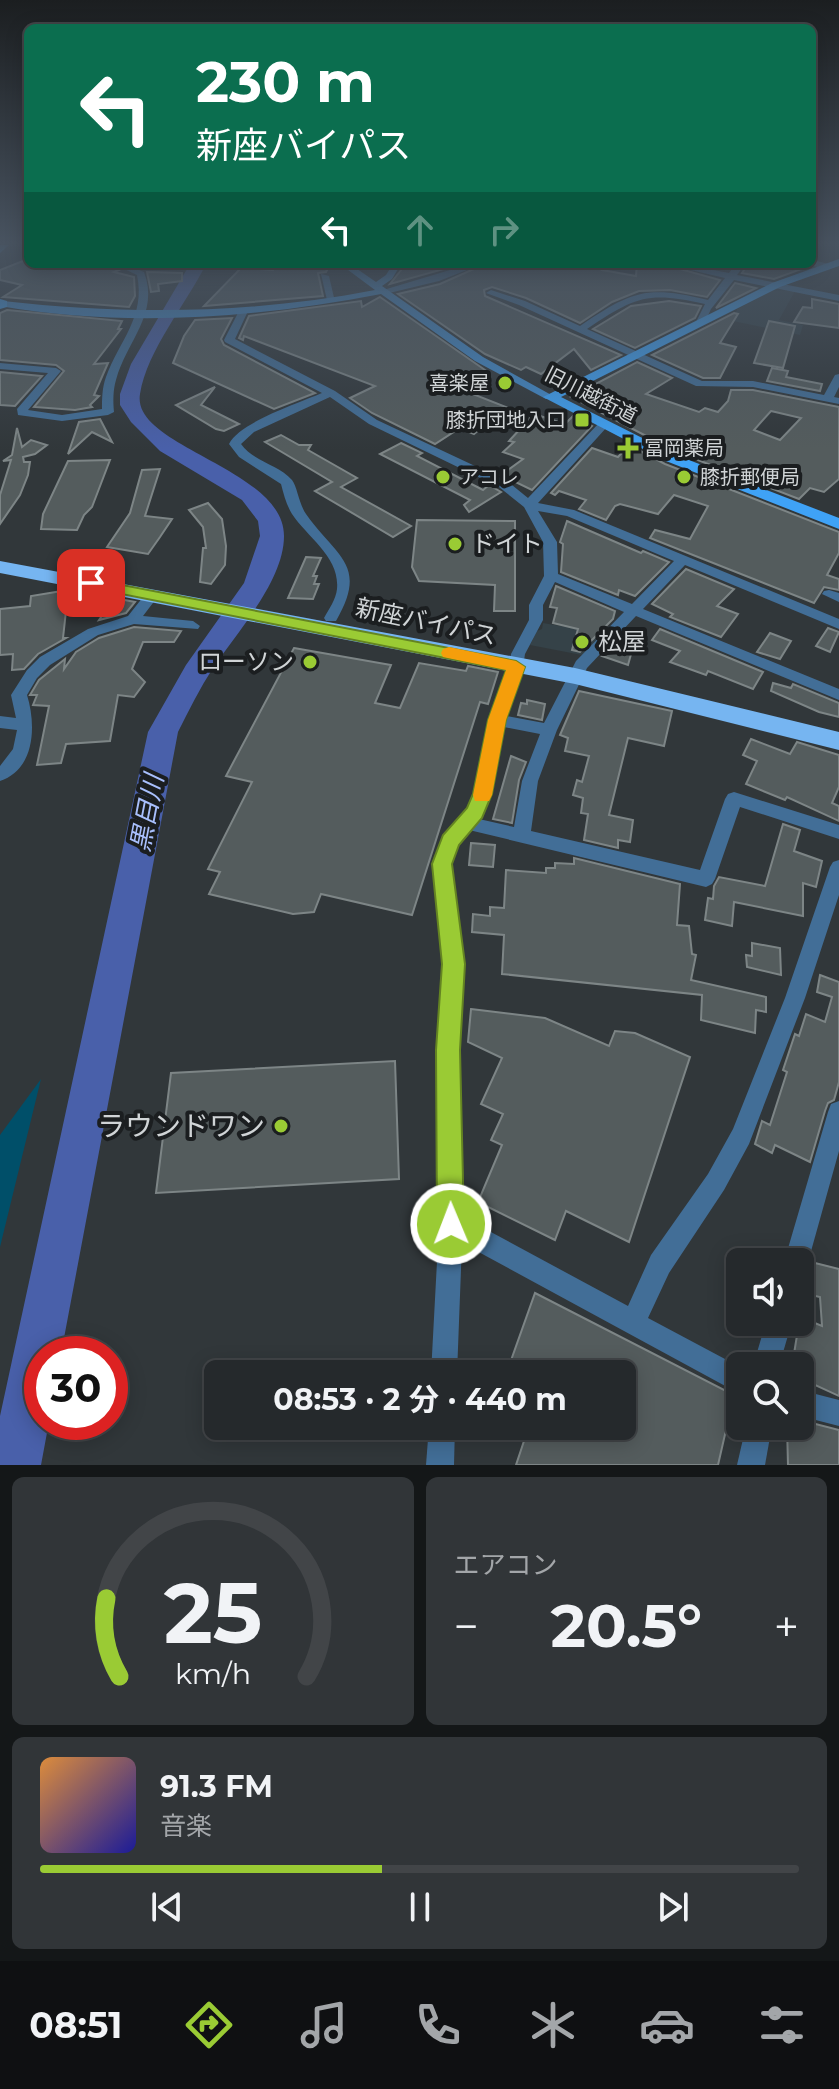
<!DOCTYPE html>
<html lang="ja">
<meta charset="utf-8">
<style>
:root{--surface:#25292c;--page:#313538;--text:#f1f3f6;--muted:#a3a6a9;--line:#424548;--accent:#9acb34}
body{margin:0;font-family:Montserrat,"Noto Sans JP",sans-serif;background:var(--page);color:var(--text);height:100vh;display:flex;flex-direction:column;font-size:30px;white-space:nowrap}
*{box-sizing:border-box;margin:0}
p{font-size:26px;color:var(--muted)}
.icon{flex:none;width:44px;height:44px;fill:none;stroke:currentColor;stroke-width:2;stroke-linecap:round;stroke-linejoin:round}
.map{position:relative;height:1465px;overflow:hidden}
.details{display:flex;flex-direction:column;gap:12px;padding:12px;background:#141718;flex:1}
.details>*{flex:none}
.hud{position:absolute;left:24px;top:24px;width:792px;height:244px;border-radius:12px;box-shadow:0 4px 20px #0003,0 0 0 2px var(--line);background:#0b6e4f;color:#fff;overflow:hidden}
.tools{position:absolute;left:726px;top:1248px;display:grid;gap:16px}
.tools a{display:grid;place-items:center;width:88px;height:88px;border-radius:12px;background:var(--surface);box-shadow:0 4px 20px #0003,0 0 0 2px var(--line);font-size:40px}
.speed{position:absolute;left:24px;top:1336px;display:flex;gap:16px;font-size:40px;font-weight:700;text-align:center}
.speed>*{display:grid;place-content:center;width:104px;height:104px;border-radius:50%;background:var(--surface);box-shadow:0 4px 20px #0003,0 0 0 2px var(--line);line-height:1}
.speed .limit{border:12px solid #d22;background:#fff;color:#111}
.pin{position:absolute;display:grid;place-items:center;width:68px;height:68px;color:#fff;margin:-34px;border-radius:16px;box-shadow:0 4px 12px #0006}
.me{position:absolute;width:88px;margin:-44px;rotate:359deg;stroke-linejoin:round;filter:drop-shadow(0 0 6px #0008)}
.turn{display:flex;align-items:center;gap:28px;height:168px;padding:0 40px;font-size:36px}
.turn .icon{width:104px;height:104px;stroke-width:2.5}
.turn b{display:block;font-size:56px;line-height:68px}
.lanes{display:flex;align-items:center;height:76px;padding:0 40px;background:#0003;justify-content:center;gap:40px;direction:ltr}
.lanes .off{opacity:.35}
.big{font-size:60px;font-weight:700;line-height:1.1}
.details .card{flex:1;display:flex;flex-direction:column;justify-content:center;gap:12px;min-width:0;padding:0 28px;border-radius:12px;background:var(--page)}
.details .dial{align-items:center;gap:0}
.dial svg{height:208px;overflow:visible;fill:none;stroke:var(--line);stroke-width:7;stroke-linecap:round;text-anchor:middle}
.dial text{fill:var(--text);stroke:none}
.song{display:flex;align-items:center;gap:24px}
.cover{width:96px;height:96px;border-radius:12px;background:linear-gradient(135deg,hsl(30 70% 55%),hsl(240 70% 35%))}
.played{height:8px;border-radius:4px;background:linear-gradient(90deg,var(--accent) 45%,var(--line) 45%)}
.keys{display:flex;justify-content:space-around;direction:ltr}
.heat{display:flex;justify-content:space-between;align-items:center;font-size:44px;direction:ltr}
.details .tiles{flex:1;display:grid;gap:12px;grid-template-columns:1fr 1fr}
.card:last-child{grid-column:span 2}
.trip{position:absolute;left:204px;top:1360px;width:432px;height:80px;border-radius:12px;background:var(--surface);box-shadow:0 4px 20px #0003,0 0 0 2px var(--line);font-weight:700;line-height:80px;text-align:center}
.dock{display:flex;height:128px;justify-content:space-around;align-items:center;background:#0f1012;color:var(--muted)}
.dock .icon{width:56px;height:56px}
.dock .current{color:var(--accent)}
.dock b{font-size:36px;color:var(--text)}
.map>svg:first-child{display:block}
.built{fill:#354248}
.green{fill:#004f69}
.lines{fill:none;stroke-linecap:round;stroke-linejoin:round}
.river{fill:#4960aa;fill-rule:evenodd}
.building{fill:#545c5d;stroke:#7d8586;stroke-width:2;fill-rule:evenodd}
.street{fill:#426e97;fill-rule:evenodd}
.secondary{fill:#428bcc;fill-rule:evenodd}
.primary{fill:#3fa2f6;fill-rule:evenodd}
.highway{fill:#76b5f1;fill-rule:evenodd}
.route{fill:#9acb34;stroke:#648422;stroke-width:2}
.slow{fill:#f59e0b}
.poi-dot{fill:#9acb34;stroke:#1b1e20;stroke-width:3}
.labels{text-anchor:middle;stroke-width:8;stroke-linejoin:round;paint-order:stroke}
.far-poi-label{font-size:20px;fill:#d0d4d6;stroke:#1b1e20;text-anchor:start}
.far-street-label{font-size:20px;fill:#d0d4d6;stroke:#1b1e20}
.poi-label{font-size:24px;fill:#d0d4d6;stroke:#1b1e20;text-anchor:start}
.street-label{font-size:24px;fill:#d0d4d6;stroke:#1b1e20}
.water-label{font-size:26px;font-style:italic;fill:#a8bffc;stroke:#1b1e20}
.near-poi-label{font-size:28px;fill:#d0d4d6;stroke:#1b1e20;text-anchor:end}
</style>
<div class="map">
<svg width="839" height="1465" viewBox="0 0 839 1465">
<rect width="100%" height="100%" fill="#31373a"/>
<g class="built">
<path d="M776 289 795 291 779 320 803 325 800 335 733 321 737 309Z"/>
<path d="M543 623 608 634 587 656 530 645 537 631 542 629Z"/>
</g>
<path class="green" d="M41 1079 0 1247V1135Z"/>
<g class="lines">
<path class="river" d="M190 264H206C187 303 147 350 140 394 131 447 284 468 284 536 284 581 237 632 213 668 200 688 189 710 178 732L61 1354H42V1422H49L41 1465H0V1416L148 732 186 665 244 583 260 536 258 521 242 500 160 451 131 422 120 405V394L131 364Z"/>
</g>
<g class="building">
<path d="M28 259V264H111L119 270 114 272 134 277 135 296 129 307 3 297 22 285 0 280V270Z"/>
<path d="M277 264 328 268 326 272 318 273 323 296 204 306 241 268 273 270Z"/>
<path d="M412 264H442L451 267 390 284 402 269Z"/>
<path d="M485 264H606L602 270 636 276 637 264H662L720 280 707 297 670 290 639 291 612 302 580 323 526 298 492 287 484 290 485 296 621 355 591 370 574 349 541 374 526 367 521 370 485 354 398 294 440 284Z"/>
<path d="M748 264H806L807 267 774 279 742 273Z"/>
<path d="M147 272 182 273V281L158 284 159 291 151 292Z"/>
<path d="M735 283 756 288 716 308Z"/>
<path d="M380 297 485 370 460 389 506 407 474 434 460 428 435 444 372 413 350 398 375 386 244 336 243 340 239 338 249 316 361 301 362 307Z"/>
<path d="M812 299 839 304V328L794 322 803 307 812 308Z"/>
<path d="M669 301 701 306 695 318 635 348 593 329 631 306Z"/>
<path d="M7 310 122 321 118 329H121L94 364 108 363 94 395 99 396 90 405 92 407 75 410 34 407 64 371 56 365 0 360V313Z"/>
<path d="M734 313 738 314 720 343 736 347 720 378H703L652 355Z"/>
<path d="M232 318 221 339 224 345 315 393 274 409 173 363 184 336 195 320Z"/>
<path d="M769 321 795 326 783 368 754 363Z"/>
<path d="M637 362 672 378 646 394 699 412 705 408 718 412 728 401 731 390H753L839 407V479L824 492 810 488 799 499 677 452 571 397ZM771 411 801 418 780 440 754 430Z"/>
<path d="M772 368 788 371 786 377 822 384 820 391 767 381Z"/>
<path d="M0 372 42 376 15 406 0 405Z"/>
<path d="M215 387 201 405 239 424 224 431 216 429 176 405Z"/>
<path d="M534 414 565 424 573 416 592 426 532 490 501 475 523 459 503 452 514 442 509 441Z"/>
<path d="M100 419 112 442 92 432 68 454 79 422Z"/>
<path d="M17 428 22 447 31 440 47 445 35 454 23 457 24 462H30L28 475 20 495 0 524V495L11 460 3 461 12 455Z"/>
<path d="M281 435 299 445H311L308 450 357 478 341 487 411 526 393 537 315 491 332 482 265 442Z"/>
<path d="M401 443 422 453 417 456 483 490 489 485 501 492 469 512 464 505 470 500 380 454Z"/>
<path d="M629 445 665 464 839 532V553L827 575 839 579V590L824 587 814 603 650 538 655 530 690 539 708 506 674 495 658 514 620 504 615 506 606 520 579 509 586 500 559 491 555 495 551 493 592 448 618 457Z"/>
<path d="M110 460 92 507 84 515 77 530 41 529 43 514 68 461Z"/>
<path d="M160 469 145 516 172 519 160 537 148 554 107 547 130 513 142 470Z"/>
<path d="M208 503 222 519 226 546 225 565 211 584 200 582 203 548H206L203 527 189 510Z"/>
<path d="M417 520 515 521V611H494L495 585 419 581 412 567Z"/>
<path d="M567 521 641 553 643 551 669 562 635 596 619 590 618 595 561 572 563 544 560 542Z"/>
<path d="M306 557 321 558 313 576H317L314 584H319L313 599 288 598Z"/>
<path d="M686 569 734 589 717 606 738 614 721 637 670 617 673 614 652 604Z"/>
<path d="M556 586 615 611 613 619 580 652 572 650 578 629 553 623 557 608 550 607Z"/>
<path d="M62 591V602H67L63 638H66L38 654 24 669 12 670 13 654 0 655V609L30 606 31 596Z"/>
<path d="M114 598 135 602 126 613 99 620Z"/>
<path d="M134 627 181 631 174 642H143L132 669 145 682 134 697 118 695 110 741 66 744 61 763 37 765 49 706 33 705 37 695H30L39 680 65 659 64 669 76 652 99 638Z"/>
<path d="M828 628 839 632 830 652 816 646Z"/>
<path d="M628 629 637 633 628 665 602 656Z"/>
<path d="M660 629 763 672 753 689 708 671 706 675 670 662 680 651 652 640Z"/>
<path d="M770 633 791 641 780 659 757 652Z"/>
<path d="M294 648 391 665 375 703 400 708 419 663 466 671 468 666 498 672 488 704 480 702 412 915 321 894 314 912 293 914 209 894 220 872 208 869 252 782 226 776Z"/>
<path d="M773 683 791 688 793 684 839 703V717L819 712 771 691Z"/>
<path d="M579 691 672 711 664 746 628 738 609 815 633 820 630 842 618 840V848L584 840 588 814 581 813 583 798 573 795 577 780 582 782 589 756 565 751 568 738 560 735Z"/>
<path d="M527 700 545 704 542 720 518 715 521 703 527 704Z"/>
<path d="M751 739 790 754 797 742 839 755V787L832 803 839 806V821L787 797 785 800 746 784 757 761 743 755Z"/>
<path d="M511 756 526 762 519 780 512 823 493 819Z"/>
<path d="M783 824 800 830 794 851 822 861 816 887 803 883V916L734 902 732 926 705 920 708 898 713 899 714 886 719 877 765 886Z"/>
<path d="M471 843 495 845 493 867 469 865Z"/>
<path d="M574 858 680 884 677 925 689 926 692 954 696 955 691 980 766 997V1012L756 1010 755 1033 701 1020 702 995 502 974 504 935 472 932 473 914 490 916V907L504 908 506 870 546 873V868H555V863L574 864Z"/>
<path d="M752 943 780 948 781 975 747 967 746 955 752 956Z"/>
<path d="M820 975 839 982V1082L834 1100 828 1103 825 1111 810 1162 775 1145 772 1153 755 1144 762 1121 770 1125 787 1072 783 1070 795 1034 799 1036 806 1014 825 1022 832 997 817 992Z"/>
<path d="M471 1009 545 1018 609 1046 615 1031 635 1033 690 1057 629 1242 566 1211 555 1240 478 1202 502 1145 491 1140 503 1114 481 1104 502 1058 468 1042Z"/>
<path d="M395 1061 399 1179 156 1193 171 1073Z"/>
<path d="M811 1262 839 1269V1396L800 1378V1366H792L800 1317 822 1326 820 1297 811 1295Z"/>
<path d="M535 1293 734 1395 718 1465H516L529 1426H622V1374H525L509 1366Z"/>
<path d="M800 1420 839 1430V1465H788L787 1426H800Z"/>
</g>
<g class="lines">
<g class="street">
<path d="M812 260 829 264 830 266 826 269 809 265 812 264Z"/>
<path d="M114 264H125L144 272C160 314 126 342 116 380 113 390 113 401 114 412L108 415 62 421 18 415 17 409 48 373 0 369V363L56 368 61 371 28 410 62 415 102 409C102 399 102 388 106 377 119 341 146 317 137 275Z"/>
<path d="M470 264H482L439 281 385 294 380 291Z"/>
<path d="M665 264H682L729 273 736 264H745L737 275 839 295V301L734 280 711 309 704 324 696 322 705 304C647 291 635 297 587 329L702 381H753L824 395 835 375 839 374V387L834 397 839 398V404L753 387 696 386 519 305 486 293 491 290 525 301 580 326C632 291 646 285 708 300L725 278Z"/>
<path d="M321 274 329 276 335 302 327 300Z"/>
<path d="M240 309 248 311 235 339 335 391 377 420 507 481 528 498 599 423H607V427L538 503 574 510 839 619V629L685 565 643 609 839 689V700L636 616 587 668 557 730 538 781 531 831 700 870 725 799 728 794 734 792 839 825V839L740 807 715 879 712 884 706 887 469 830 458 844 451 864 464 964 458 1050 463 1217 628 1306 651 1255 708 1174 733 1129 785 998 830 867 833 862 839 860V895L805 998 749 1144 724 1190 669 1273 648 1318 740 1367V1394L462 1243 457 1374H431L439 1224 438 1050 444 964 433 864 444 836 468 808 475 794 489 720 509 667 511 654 529 620V605L544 576 543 542 524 507 499 487 369 424 330 397 254 432 241 444C254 462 279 465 292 480 297 486 299 504 306 514 336 557 369 564 336 621H326L324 618C329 609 336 599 337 589 340 557 308 538 292 514 286 504 284 495 281 484L239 457 229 444C240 422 299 403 322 393L225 342 224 340ZM538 511 567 516 674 561 632 604 558 574 557 542ZM555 582 624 612 576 661 544 723 506 716 523 667 525 654 543 620V605ZM504 727 540 734 522 781 514 827 479 819 491 794Z"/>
<path d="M829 590 839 593V602L822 594 824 591Z"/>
<path d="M152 591 159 595 143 616 193 621 200 626 198 629 134 624 98 635 50 665 37 678 27 695C36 724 36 769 0 781V766L13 749 17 730 0 728V716L16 718 11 695 27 670 40 657 88 629 128 616 147 592Z"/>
<path d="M839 1101V1151L808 1262 805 1271 800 1272V1262H784L828 1112 831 1104Z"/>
<path d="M766 1322H792L779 1366H753Z"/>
<path d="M800 1390 839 1400V1426L800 1416Z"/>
<path d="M429 1426H455L454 1465H426Z"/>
<path d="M746 1426H772L765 1465H737Z"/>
</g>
<path class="secondary" d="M340 264H350L376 282 386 275 393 264H401L392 279 382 286 483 357 555 397 546 399 475 361 381 294C258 318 125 328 0 306V302L3 301C128 315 251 314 375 290Z"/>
<g class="primary">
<path d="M0 245H9L0 253Z"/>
<path d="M839 259V266L780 287 561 397 676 455 839 518V529L666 461 543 397 772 283Z"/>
<path d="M0 299 7 301V307L0 309Z"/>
</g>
<path class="highway" d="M0 561 575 668 839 732V750L575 684 0 573Z"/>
</g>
<linearGradient id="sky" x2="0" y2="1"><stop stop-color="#1b1e20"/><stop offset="0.54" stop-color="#485360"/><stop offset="1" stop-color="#485360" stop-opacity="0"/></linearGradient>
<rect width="839" height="450" fill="url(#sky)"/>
<path class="route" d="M91 579 516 661 525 667 506 720 492 794 482 818 459 845 452 864 465 964 460 1050 464 1224 460 1233 451 1237 441 1233 437 1224 436 1050 442 964 432 864 443 835 467 808 473 794 488 720 506 670 86 587V580Z"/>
<path class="slow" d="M449 647 516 661 525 667 506 720 492 795 489 801H475L473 795 488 720 506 670 443 657 441 653 443 649Z"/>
<g class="poi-dot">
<circle cx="505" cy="383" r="8"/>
<rect x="574" y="412" width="16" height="16" rx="4"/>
<path d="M624 436h8v8h8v8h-8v8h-8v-8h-8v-8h8z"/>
<circle cx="443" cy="477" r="8"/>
<circle cx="684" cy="477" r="8"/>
<circle cx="455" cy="544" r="8"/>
<circle cx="582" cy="642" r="8"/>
<circle cx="310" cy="662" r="8"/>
<circle cx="281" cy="1126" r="8"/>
</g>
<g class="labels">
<g class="far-poi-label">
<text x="489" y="390" text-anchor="end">喜楽屋</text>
<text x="566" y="427" text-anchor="end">膝折団地入口</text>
<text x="644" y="455">冨岡薬局</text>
<text x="459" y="484">アコレ</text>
<text x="700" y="484">膝折郵便局</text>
</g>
<g class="far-street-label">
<text transform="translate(591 395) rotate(27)" y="7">旧川越街道</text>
</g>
<g class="poi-label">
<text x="471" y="552">ドイト</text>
<text x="598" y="650">松屋</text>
<text x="294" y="670" text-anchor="end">ローソン</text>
</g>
<g class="street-label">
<text transform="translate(426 622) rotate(12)" y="8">新座バイパス</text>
</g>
<g class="water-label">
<text transform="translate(147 813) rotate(-79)" y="9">黒目川</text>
</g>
<g class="near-poi-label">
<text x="265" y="1136">ラウンドワン</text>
</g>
</g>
</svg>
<div class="tools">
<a><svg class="icon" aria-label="sound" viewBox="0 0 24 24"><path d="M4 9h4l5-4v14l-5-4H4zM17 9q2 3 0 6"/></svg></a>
<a><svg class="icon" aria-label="search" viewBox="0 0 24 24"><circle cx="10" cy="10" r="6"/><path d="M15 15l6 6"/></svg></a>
</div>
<div class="speed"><div class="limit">30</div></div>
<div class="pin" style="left:91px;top:583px;background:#d93025"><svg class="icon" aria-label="arrive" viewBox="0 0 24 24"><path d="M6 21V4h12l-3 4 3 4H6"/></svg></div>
<svg class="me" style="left:451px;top:1224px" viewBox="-20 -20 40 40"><circle r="17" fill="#9acb34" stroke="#fff" stroke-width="3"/><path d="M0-11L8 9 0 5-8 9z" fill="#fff"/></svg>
<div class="trip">08:53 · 2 分 · 440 m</div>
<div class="hud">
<div class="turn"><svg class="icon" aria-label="left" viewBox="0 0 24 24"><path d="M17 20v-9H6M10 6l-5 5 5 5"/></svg><div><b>230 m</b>新座バイパス</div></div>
<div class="lanes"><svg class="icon" aria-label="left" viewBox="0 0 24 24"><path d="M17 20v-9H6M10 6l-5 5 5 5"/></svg><svg class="icon off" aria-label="ahead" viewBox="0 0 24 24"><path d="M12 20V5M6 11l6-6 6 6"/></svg><svg class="icon off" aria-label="right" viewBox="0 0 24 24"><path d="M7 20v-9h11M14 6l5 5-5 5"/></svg></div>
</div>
</div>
<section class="details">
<div class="tiles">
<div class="card dial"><svg viewBox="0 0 100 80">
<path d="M14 69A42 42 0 1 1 86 69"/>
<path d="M14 69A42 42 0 0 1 9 39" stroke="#9acb34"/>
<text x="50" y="56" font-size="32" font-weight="700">25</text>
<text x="50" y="72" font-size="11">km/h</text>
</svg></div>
<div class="card"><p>エアコン</p>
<div class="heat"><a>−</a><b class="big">20.5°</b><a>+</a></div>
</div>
<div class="card">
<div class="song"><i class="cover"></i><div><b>91.3 FM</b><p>音楽</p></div></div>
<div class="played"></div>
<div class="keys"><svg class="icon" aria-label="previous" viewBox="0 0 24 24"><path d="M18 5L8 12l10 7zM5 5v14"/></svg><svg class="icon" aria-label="pause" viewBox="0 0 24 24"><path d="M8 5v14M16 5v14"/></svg><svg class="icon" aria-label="next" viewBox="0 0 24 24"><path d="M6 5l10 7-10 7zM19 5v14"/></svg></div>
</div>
</div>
</section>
<nav class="dock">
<b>08:51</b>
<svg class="icon current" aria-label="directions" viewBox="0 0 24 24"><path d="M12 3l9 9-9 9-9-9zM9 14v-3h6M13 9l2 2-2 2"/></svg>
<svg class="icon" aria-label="music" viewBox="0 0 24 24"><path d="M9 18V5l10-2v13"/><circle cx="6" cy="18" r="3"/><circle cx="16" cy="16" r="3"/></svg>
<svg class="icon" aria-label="phone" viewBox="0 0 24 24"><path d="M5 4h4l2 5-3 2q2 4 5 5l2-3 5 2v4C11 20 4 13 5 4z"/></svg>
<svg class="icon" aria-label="climate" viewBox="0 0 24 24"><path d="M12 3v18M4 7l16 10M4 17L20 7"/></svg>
<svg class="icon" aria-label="car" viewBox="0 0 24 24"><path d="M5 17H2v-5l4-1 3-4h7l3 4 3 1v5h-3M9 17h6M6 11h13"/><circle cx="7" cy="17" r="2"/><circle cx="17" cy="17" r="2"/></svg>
<svg class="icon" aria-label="filters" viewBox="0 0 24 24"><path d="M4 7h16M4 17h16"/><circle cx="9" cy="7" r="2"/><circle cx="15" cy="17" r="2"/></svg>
</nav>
